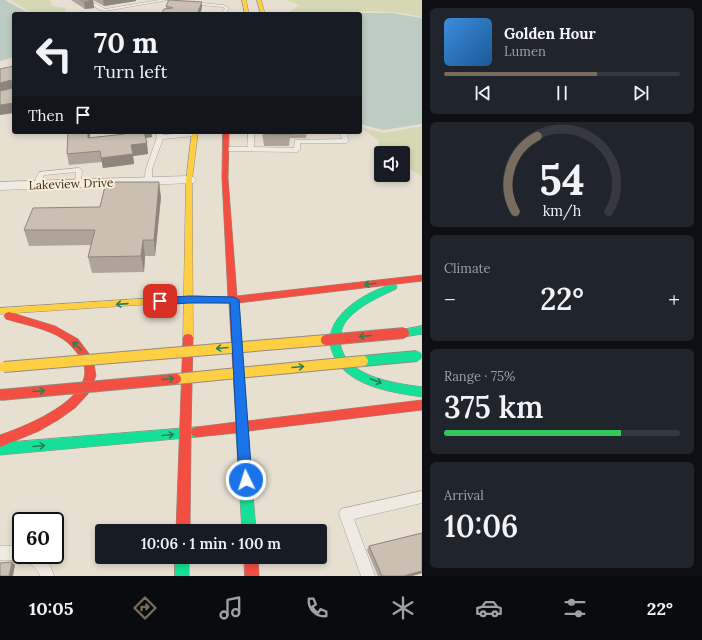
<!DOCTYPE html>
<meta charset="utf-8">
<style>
:root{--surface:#171b24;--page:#20242c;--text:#f1f3f6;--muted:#9ea1a6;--line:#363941;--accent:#786c5e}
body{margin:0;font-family:Lora,serif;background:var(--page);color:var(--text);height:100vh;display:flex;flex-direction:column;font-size:15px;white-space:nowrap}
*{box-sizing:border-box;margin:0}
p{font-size:13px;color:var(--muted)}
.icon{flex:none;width:22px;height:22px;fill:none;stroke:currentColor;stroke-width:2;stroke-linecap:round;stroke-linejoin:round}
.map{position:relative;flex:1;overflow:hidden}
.panel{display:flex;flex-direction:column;gap:8px;padding:8px;background:#0d0f14;width:280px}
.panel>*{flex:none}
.hud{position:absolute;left:12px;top:12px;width:350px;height:122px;border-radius:4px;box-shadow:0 2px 6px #0003;background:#171b24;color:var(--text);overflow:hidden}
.fabs{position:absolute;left:374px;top:146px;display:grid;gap:8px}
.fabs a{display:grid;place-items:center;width:36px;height:36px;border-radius:4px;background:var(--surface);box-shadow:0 2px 6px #0003;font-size:20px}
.speed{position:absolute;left:12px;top:512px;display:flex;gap:8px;font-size:20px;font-weight:700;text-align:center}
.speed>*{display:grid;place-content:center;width:52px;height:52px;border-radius:50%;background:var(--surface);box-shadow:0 2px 6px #0003;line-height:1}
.speed .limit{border:2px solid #111;border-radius:6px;background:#fff;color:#111}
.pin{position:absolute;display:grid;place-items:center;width:34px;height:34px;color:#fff;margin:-17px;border-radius:8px;box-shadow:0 2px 6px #0006}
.me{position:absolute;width:44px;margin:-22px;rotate:356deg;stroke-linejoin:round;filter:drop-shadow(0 0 3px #0008)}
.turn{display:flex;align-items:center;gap:14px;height:84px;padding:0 16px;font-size:18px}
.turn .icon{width:52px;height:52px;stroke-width:2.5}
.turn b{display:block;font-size:28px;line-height:34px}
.then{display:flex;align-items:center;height:38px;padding:0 16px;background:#0003;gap:8px;font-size:15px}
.big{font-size:30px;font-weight:600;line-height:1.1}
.panel .tile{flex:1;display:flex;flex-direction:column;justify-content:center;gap:6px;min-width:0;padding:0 14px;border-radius:6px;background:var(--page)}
.panel .dial{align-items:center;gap:0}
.dial svg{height:104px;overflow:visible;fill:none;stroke:var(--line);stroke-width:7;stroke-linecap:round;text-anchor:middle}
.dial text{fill:var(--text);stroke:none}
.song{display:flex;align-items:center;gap:12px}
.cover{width:48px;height:48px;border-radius:6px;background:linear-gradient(135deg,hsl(210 70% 55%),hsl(210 70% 35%))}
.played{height:4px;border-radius:2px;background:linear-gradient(90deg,var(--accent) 65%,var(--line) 65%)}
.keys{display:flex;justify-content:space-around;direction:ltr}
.heat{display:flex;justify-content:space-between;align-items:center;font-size:22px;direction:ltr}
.charge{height:6px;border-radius:3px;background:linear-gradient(90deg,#34c759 75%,var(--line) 0)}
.trip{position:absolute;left:95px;top:524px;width:232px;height:40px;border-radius:4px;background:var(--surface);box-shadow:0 2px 6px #0003;font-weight:600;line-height:40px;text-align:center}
.tabs{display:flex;height:64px;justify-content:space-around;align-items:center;background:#090b0e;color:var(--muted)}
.tabs .icon{width:28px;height:28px}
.tabs .selected{color:var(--accent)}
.tabs b{font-size:18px;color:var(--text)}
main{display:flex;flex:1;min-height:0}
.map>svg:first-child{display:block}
.green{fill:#d6d7b3}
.water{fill:#bcccc2}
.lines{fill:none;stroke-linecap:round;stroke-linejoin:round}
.lane-casing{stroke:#ada599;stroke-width:1}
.street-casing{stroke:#ada599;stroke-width:1}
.fast-casing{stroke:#928b80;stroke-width:1}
.slow-casing{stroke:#928b80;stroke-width:1}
.jam-casing{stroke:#928b80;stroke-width:1}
.lane{fill:#efebe3;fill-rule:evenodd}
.street{fill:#efebe3;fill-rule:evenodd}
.fast{fill:#16e098;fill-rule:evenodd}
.slow{fill:#ffcf43;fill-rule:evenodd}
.jam{fill:#f24e42;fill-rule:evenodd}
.fast-bridge-casing{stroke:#928b80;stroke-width:12;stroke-linecap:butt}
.slow-bridge-casing{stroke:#928b80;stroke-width:12;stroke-linecap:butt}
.jam-bridge-casing{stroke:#928b80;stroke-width:12;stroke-linecap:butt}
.fast-bridge{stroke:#16e098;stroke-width:10}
.slow-bridge{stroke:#ffcf43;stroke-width:10}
.jam-bridge{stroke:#f24e42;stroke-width:10}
.wall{fill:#afa499}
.shaded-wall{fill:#8e867d}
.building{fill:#cbbfb2;stroke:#8e867d}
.oneway{stroke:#2b7e56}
.route{fill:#1a73e8;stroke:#114b97}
.labels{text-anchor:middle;stroke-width:4;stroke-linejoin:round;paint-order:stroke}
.far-street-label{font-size:12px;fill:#3d2e20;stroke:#f7eed8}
</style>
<main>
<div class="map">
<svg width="422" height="576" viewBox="0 0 422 576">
<rect width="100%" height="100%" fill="#e7e0d1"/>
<g class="green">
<path d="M10 0H50L52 6 66 8 65 14H34Z"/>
<path d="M287 0H422V17C379 6 331 14 287 14L299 5Z"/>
<path d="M422 126V176L403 166V153L381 154 378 140 360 127 384 133Z"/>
</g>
<g class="water">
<path d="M0 0H5L30 14H14V57L0 61Z"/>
<path d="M358 13H391L422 18V124L383 130 360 124V14H338Z"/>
</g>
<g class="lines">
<defs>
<g id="lane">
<path d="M85 0H89L105 9 159 0H168L105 11 100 10Z"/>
<path d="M191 2 223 5 229 8 225 14H221L225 8 222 7 190 4Z"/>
<path d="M157 132H163V135L194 132 197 134 194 136 163 139 152 169V182L148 184 144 182 146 169 157 137Z"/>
<path d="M248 132H254V147L294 148 295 140 342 139 340 132H346L349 141 346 143H300V150L297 152 225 151 222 149 225 147H248Z"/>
<path d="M79 168 82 170 81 184 79 185 75 183 76 172 44 175 39 186 37 187 33 185 39 172Z"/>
<path d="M422 491V503L354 519 375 576H361L339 514 341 509Z"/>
<path d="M0 546H21V555C43 555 47 554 54 576H40C35 559 14 560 0 560Z"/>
</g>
<path id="street" d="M189 176 194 177 196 180 194 183 0 190V182Z"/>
<g id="fast">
<path d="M393 284 396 285 397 287 396 289C379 297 360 305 347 320 342 326 340 334 340 342 344 377 394 383 422 387V397C397 393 365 389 345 371 340 367 337 362 334 356 316 320 364 292 393 284Z"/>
<path d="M422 326V334L404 337 401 336 399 333 401 330Z"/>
<path d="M197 427 201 428 203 432 201 436 197 437 0 455V443Z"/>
<path d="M242 427 246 428 248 432 256 531H242L236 432 238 428Z"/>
<rect x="175" y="557" width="14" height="19"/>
</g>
<g id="slow">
<path d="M242 0H246L249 14H245Z"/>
<path d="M257 0H261L265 14H261Z"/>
<path d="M192 132H198L192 180 193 338 192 341 188 342 184 341 183 338 186 180Z"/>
<path d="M153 298 158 301 153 304 0 314V308Z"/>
</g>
<g id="jam">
<path d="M223 132H229L228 178 237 296 422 275V281L238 303 247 421 422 400V410L248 431 246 436 242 437 238 436 236 433 197 437 193 436 191 433 190 531H176L183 338 184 335 188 334 192 335 193 338 191 431 193 428 197 427 236 422 229 303 189 302 153 304 148 301 153 298 189 296 228 297 222 178Z"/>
<path d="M9 312 55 326 78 339 93 359 96 376 88 394 75 408 58 420 39 431 0 447V435C27 426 109 393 78 354 73 348 69 343 63 339 46 328 25 325 6 319L4 316 6 313Z"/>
<path d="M244 557H258L259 576H245Z"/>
</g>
</defs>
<use href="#lane" class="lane-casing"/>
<use href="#street" class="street-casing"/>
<use href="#fast" class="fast-casing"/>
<use href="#slow" class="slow-casing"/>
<use href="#jam" class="jam-casing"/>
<use href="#lane" class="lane"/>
<use href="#street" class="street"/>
<use href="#fast" class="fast"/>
<use href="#slow" class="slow"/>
<use href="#jam" class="jam"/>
<defs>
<path id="fast-bridge" d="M363 361 417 356"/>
<g id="slow-bridge">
<path d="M4 367 326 340"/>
<path d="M176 379 363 361"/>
</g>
<g id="jam-bridge">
<path d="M326 340 404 333"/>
<path d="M0 395 176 379"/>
</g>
</defs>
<use href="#fast-bridge" class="fast-bridge-casing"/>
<use href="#slow-bridge" class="slow-bridge-casing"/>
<use href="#jam-bridge" class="jam-bridge-casing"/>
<use href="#fast-bridge" class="fast-bridge"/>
<use href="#slow-bridge" class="slow-bridge"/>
<use href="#jam-bridge" class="jam-bridge"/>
</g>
<g class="wall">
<path d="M71 0H136V1L104 6 93 0 94 8 85 9Z"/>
<path d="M202 2V8L166 9V6Z"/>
<path d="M88 132H90V138L124 134 123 132H151L152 137 146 138 148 154 133 156 134 164 103 168 102 162 69 165 67 154Z"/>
<path d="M262 132H307L306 138H290L289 146H264Z"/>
<path d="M161 197 155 256H145L144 272 92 273 88 257 91 245 29 246 24 230 100 207Z"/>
<path d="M422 533V573L412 576H378L367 550 369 546Z"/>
</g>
<g class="shaded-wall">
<path d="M93 0 94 8 85 9 84 2Z"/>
<path d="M103 0H136V1L104 6Z"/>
<path d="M202 2V8L200 14H197Z"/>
<path d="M11 80 14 90 0 93V83Z"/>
<path d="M14 103V113L0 115V105Z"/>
<path d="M88 132H90V148L88 138Z"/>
<path d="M143 132H151L152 137 144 138Z"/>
<path d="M147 143 148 154 133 156 134 164 103 168 101 158 131 145Z"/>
<path d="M159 182 161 197 155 256 154 240Z"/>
<path d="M143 240 145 256 144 272 141 256Z"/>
<path d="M12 562 15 565 13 576H9Z"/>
<path d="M422 571V573L412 576H404Z"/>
</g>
<g class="building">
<path d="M81 0H93L84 2Z"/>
<path d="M169 0 202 2 197 14H161L164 9 173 8 166 6Z"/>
<path d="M14 66V103L0 105V91L13 88V82L11 80 0 83V69Z"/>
<path d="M68 132H88V138L125 134 124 132H144L147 143 131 145 133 154 101 158 100 151 67 154Z"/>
<path d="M265 132H290L291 134H265Z"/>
<path d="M106 182H159L154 240H143L141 256 88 257 95 230H24L33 208 100 207Z"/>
<path d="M422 533V571L404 576H382L369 546Z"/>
<path d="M12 562 9 576H0V563Z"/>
</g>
<defs><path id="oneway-shaft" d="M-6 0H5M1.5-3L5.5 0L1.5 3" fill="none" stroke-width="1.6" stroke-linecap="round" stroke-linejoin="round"/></defs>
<g class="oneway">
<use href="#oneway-shaft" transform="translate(370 284) rotate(173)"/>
<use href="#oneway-shaft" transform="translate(122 304) rotate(176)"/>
<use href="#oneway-shaft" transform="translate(365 336) rotate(175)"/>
<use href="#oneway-shaft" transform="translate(77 346) rotate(-136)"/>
<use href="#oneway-shaft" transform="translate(222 348) rotate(175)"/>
<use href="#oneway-shaft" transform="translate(298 367) rotate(-5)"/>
<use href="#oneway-shaft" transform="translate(168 379) rotate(-5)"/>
<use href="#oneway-shaft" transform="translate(376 381) rotate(21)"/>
<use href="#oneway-shaft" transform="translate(39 391) rotate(-5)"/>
<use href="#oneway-shaft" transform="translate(168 435) rotate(-5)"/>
<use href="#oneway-shaft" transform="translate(39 446) rotate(-5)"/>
</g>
<path class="route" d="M189 296 234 297 239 300 252 480 250 485 246 487 241 485 239 480 230 303H189L160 305 156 301 160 298Z"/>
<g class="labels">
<g class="far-street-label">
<text transform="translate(71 184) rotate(-2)" y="4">Lakeview Drive</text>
</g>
</g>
</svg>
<div class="fabs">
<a><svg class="icon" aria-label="sound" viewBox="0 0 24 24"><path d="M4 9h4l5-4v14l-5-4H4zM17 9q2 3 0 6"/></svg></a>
</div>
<div class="speed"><div class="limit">60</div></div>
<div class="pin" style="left:160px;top:301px;background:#d93025"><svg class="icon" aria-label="arrive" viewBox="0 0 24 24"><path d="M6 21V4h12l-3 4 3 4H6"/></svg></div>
<svg class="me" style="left:246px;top:480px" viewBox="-20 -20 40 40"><circle r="17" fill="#1a73e8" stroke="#fff" stroke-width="3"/><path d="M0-11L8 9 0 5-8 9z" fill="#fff"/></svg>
<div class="trip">10:06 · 1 min · 100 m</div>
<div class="hud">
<div class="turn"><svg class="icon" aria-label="left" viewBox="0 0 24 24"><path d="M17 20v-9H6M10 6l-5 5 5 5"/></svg><div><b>70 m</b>Turn left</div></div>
<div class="then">Then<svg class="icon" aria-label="arrive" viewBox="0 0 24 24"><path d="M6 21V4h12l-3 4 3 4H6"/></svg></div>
</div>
</div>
<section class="panel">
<div class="tile">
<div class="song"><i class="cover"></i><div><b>Golden Hour</b><p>Lumen</p></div></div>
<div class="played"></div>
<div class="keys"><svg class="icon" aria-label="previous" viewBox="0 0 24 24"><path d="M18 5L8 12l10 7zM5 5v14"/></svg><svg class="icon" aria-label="pause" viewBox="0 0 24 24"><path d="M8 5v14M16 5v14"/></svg><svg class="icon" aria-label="next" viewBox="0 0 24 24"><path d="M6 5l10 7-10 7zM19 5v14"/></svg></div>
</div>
<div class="tile dial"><svg viewBox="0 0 100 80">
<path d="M14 69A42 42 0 1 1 86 69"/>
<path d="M14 69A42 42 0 0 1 31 11" stroke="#786c5e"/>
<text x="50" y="56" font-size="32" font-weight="700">54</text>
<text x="50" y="72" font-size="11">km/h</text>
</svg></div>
<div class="tile"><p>Climate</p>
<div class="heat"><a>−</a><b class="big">22°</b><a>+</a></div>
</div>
<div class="tile"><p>Range · 75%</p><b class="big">375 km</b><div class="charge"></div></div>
<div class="tile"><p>Arrival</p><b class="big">10:06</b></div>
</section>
</main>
<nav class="tabs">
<b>10:05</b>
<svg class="icon selected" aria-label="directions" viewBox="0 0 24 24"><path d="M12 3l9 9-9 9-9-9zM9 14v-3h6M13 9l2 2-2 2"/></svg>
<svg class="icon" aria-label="music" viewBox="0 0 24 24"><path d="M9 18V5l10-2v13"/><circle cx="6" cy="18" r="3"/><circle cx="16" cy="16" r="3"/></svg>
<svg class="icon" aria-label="phone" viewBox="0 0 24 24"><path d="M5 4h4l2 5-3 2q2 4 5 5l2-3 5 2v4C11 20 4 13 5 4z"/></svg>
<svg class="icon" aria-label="climate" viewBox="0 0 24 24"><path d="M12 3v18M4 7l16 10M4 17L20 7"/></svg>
<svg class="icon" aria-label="car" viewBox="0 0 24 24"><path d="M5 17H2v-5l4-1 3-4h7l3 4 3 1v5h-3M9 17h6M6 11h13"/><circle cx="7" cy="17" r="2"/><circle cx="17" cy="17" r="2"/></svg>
<svg class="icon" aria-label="filters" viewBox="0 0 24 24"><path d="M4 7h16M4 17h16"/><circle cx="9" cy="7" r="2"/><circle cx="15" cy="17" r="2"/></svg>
<b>22°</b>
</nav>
